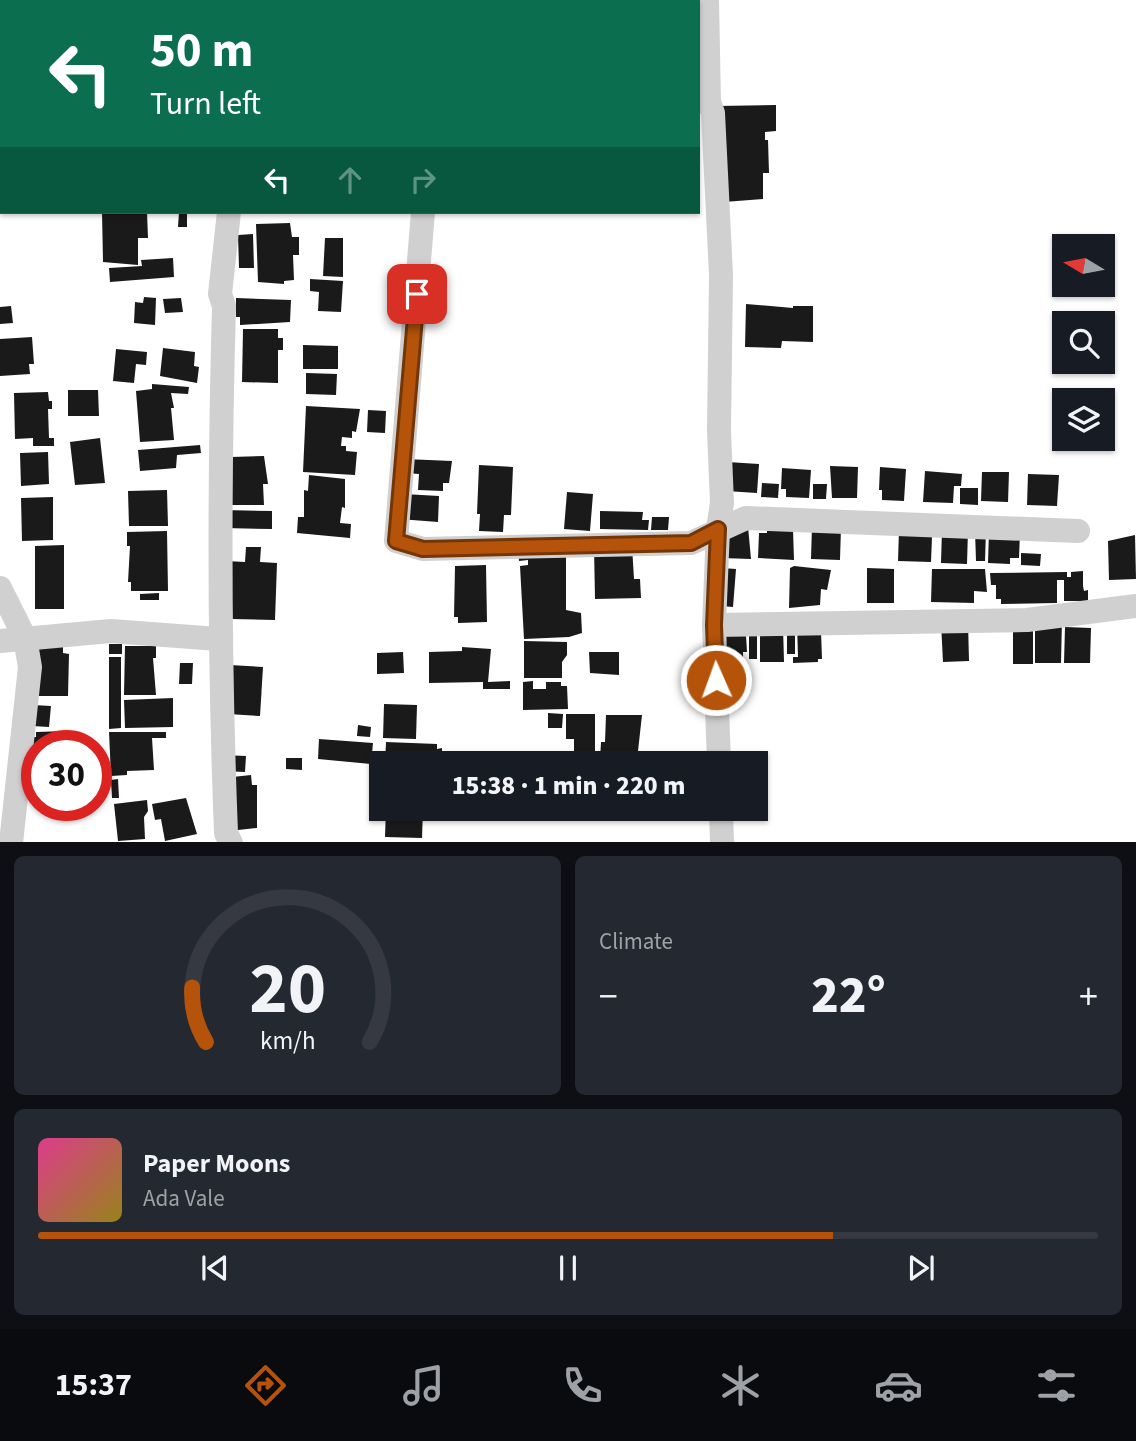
<!DOCTYPE html>
<meta charset="utf-8">
<style>
:root{--surface:#171b24;--page:#242831;--text:#f1f3f6;--muted:#9ea1a6;--line:#363941;--accent:#b45309}
body{margin:0;font-family:"Source Sans 3",sans-serif;background:var(--page);color:var(--text);height:100vh;display:flex;flex-direction:column;font-size:26px;white-space:nowrap}
*{box-sizing:border-box;margin:0}
p{font-size:23px;color:var(--muted)}
.icon{flex:none;width:38px;height:38px;fill:none;stroke:currentColor;stroke-width:2;stroke-linecap:round;stroke-linejoin:round}
.map{position:relative;height:842px;overflow:hidden}
.side{display:flex;flex-direction:column;gap:14px;padding:14px;background:#0d0f14;flex:1}
.side>*{flex:none}
.top-card{position:absolute;left:0px;top:0px;width:700px;height:214px;box-shadow:0 2px 5px #0004;background:#0b6e4f;color:#fff;overflow:hidden}
.needle{width:46px;rotate:280deg}
.controls{position:absolute;left:1052px;top:234px;display:grid;gap:14px}
.controls a{display:grid;place-items:center;width:63px;height:63px;border-radius:0px;background:var(--surface);box-shadow:0 2px 5px #0004;font-size:35px}
.speed{position:absolute;left:21px;top:730px;display:flex;gap:14px;font-size:35px;font-weight:700;text-align:center}
.speed>*{display:grid;place-content:center;width:91px;height:91px;border-radius:50%;background:var(--surface);box-shadow:0 2px 5px #0004;line-height:1}
.speed .limit{border:10px solid #d22;background:#fff;color:#111}
.pin{position:absolute;display:grid;place-items:center;width:60px;height:60px;color:#fff;margin:-30px;border-radius:14px;box-shadow:0 4px 10px #0006}
.me{position:absolute;width:77px;margin:-38px;rotate:358deg;stroke-linejoin:round;filter:drop-shadow(0 0 5px #0008)}
.turn{display:flex;align-items:center;gap:24px;height:147px;padding:0 35px;font-size:32px}
.turn .icon{width:91px;height:91px;stroke-width:2.5}
.turn b{display:block;font-size:49px;line-height:60px}
.lanes{display:flex;align-items:center;height:66px;padding:0 35px;background:#0003;justify-content:center;gap:35px;direction:ltr}
.lanes .off{opacity:.35}
.big{font-size:52px;font-weight:800;line-height:1.1}
.side .widget{flex:1;display:flex;flex-direction:column;justify-content:center;gap:10px;min-width:0;padding:0 24px;border-radius:10px;background:var(--page)}
.side .dial{align-items:center;gap:0}
.dial svg{height:182px;overflow:visible;fill:none;stroke:var(--line);stroke-width:7;stroke-linecap:round;text-anchor:middle}
.dial text{fill:var(--text);stroke:none}
.song{display:flex;align-items:center;gap:21px}
.cover{width:84px;height:84px;border-radius:10px;background:linear-gradient(135deg,hsl(330 70% 55%),hsl(50 70% 35%))}
.played{height:7px;border-radius:4px;background:linear-gradient(90deg,var(--accent) 75%,var(--line) 75%)}
.keys{display:flex;justify-content:space-around;direction:ltr}
.heat{display:flex;justify-content:space-between;align-items:center;font-size:38px;direction:ltr}
.side .tiles{flex:1;display:grid;gap:14px;grid-template-columns:1fr 1fr}
.widget:last-child{grid-column:span 2}
.trip{position:absolute;left:369px;top:751px;width:399px;height:70px;border-radius:0px;background:var(--surface);box-shadow:0 2px 5px #0004;font-weight:800;line-height:70px;text-align:center}
.dock{display:flex;height:112px;justify-content:space-around;align-items:center;background:#090b0e;color:var(--muted)}
.dock .icon{width:49px;height:49px}
.dock .selected{color:var(--accent)}
.dock b{font-size:32px;color:var(--text)}
.map>svg:first-child{display:block}
.building{fill:#1a1a1a}
.lines{fill:none;stroke-linecap:round;stroke-linejoin:round}
.minor{stroke:#d0d0d0;stroke-width:24}
.route-casing{stroke:#753606;stroke-width:18}
.route{stroke:#b45309;stroke-width:12}
</style>
<div class="map">
<svg width="1136" height="843" viewBox="0 0 1136 843">
<rect width="100%" height="100%" fill="#fff"/>
<g class="building">
<path d="M776 105V131L765 132V140H768L769 173H763V199L724 202 717 106Z"/>
<path d="M102 212H147L148 238H138V265L103 262Z"/>
<path d="M179 212H187V227H178Z"/>
<path d="M290 223 292 237H299V255H293L294 280 284 281V284L258 282 256 224Z"/>
<path d="M253 234 254 268H239L238 235Z"/>
<path d="M325 238H343V277L323 276Z"/>
<path d="M173 258 174 277 110 282 109 268 142 266 141 260Z"/>
<path d="M310 279 343 281 341 312 318 311 319 292 310 291Z"/>
<path d="M144 297 156 298 155 325 134 323 135 302 143 303Z"/>
<path d="M181 298 183 312 165 313 163 299Z"/>
<path d="M236 298 291 300 290 322 240 325V317H236Z"/>
<path d="M746 304 793 308V306H813V342L782 341 781 348 745 347Z"/>
<path d="M11 306 13 323 0 324V307Z"/>
<path d="M243 329H278V338H283V350H278V383L242 382Z"/>
<path d="M32 337 34 364H29L30 374 0 376V339Z"/>
<path d="M303 345 338 346V369H303Z"/>
<path d="M163 348 195 352 194 366 199 367 197 383 160 376Z"/>
<path d="M116 349 147 352 146 365 136 364 134 383 113 381Z"/>
<path d="M306 373 337 374 336 395 306 394Z"/>
<path d="M152 384 189 387 188 394 171 393 174 408H171L174 440 140 442 136 391 152 389Z"/>
<path d="M68 390H98L99 416H68Z"/>
<path d="M48 392 49 401H52V409H48L49 438H54V446H33V438L15 439 14 393Z"/>
<path d="M306 406 360 409 356 432 352 431V438L342 437 341 446H346V451L357 452 355 475 303 472Z"/>
<path d="M368 410 386 411 385 433 367 432Z"/>
<path d="M100 438 105 483 75 485 70 442Z"/>
<path d="M200 445 201 453 177 455 176 468 140 471 138 450Z"/>
<path d="M48 452 49 484 21 486 20 453Z"/>
<path d="M264 456 268 484H263L264 505H224L231 457Z"/>
<path d="M405 459 452 461 449 483H443V491L418 490 419 474 405 473Z"/>
<path d="M727 462 759 464 757 493 726 491Z"/>
<path d="M479 465 513 467 511 515H504L503 532 479 531 480 514H477Z"/>
<path d="M830 466 858 467 857 498H832Z"/>
<path d="M880 467 906 469 904 501 882 500V490H879Z"/>
<path d="M782 468 811 470 809 498 786 497V489H781Z"/>
<path d="M925 471 962 474 961 486H954L953 503 923 502Z"/>
<path d="M982 472H1009L1008 502 981 501Z"/>
<path d="M1028 474 1059 475 1057 506 1027 505Z"/>
<path d="M309 475 345 479V508L342 507 340 523 351 524 350 538 297 533 298 517H304V490L308 491Z"/>
<path d="M762 483 779 484 778 498 761 497Z"/>
<path d="M813 484H827L826 499H813Z"/>
<path d="M960 488H978V505L960 504Z"/>
<path d="M167 490 168 526H129L128 491Z"/>
<path d="M567 492 593 494 590 531 564 529Z"/>
<path d="M404 494 439 496 438 522 399 519Z"/>
<path d="M53 497V540L22 541 21 498Z"/>
<path d="M224 510 272 511V529L224 528Z"/>
<path d="M600 511 643 512 642 520H649L648 530 600 529Z"/>
<path d="M652 517H669L668 530H651Z"/>
<path d="M731 526 748 527 751 559 721 558Z"/>
<path d="M812 526 841 527 840 560 811 559Z"/>
<path d="M767 528 793 529 794 560 758 558 759 533H767Z"/>
<path d="M899 529 932 537 931 562 898 561Z"/>
<path d="M942 529 968 530 967 564 941 563Z"/>
<path d="M986 530 985 561H976L975 531Z"/>
<path d="M167 531 168 591H131V582H128L130 546H127V532Z"/>
<path d="M989 531H1020L1019 558H1010V564L988 563Z"/>
<path d="M1135 535 1136 579 1109 580 1108 541Z"/>
<path d="M566 544V610L581 613 582 633 569 637 524 639 520 566 528 565V560L519 561 518 547Z"/>
<path d="M64 545V609H35V546Z"/>
<path d="M632 546 634 579H640L641 598 595 599 594 547Z"/>
<path d="M246 547H261L260 562 277 563 275 620 232 619 226 561 245 562Z"/>
<path d="M1021 553 1041 554 1040 566 1021 565Z"/>
<path d="M486 565 487 622 458 623V617H454L455 566Z"/>
<path d="M794 566 831 570 827 590 821 589 820 605 789 608 790 568Z"/>
<path d="M722 568 736 569 733 607 721 606Z"/>
<path d="M867 568 894 569V603H867Z"/>
<path d="M932 569H985L987 592 974 591V603L931 602Z"/>
<path d="M1083 571V586L1084 591 1088 590V601H1064V580H1057V603L1001 604V599H996V585H991L990 573 1067 572V577H1071V572Z"/>
<path d="M159 593V600H140V594Z"/>
<path d="M1062 619 1061 663H1035V623Z"/>
<path d="M968 622 969 661 943 662 941 623Z"/>
<rect x="787" y="624" width="8" height="30"/>
<path d="M797 624 821 631 822 659H818V662L793 663V657H798Z"/>
<rect x="1013" y="625" width="20" height="39"/>
<path d="M760 626H783L784 662H760Z"/>
<rect x="749" y="627" width="8" height="32"/>
<path d="M1065 627 1091 628 1090 663H1064Z"/>
<path d="M720 630 746 635 747 652H743V662L721 663Z"/>
<path d="M524 641 567 642V655L562 662V678H524Z"/>
<rect x="109" y="644" width="13" height="10"/>
<path d="M35 645H63V653L69 654 68 696H34Z"/>
<path d="M125 646H156V658H153L156 695H124Z"/>
<path d="M462 647 491 649 488 682 510 681V689H483V682L429 683V652L462 651Z"/>
<path d="M403 652 404 673 377 674V653Z"/>
<path d="M589 652H619V675L590 673Z"/>
<path d="M109 657H121V728L109 729Z"/>
<path d="M180 663H193L192 684H179Z"/>
<path d="M230 665 263 667 260 716 228 714Z"/>
<path d="M533 681V689H546V682H561V686H567L568 709 523 710V682Z"/>
<path d="M173 698V727L125 728 124 700Z"/>
<path d="M384 704 417 705 416 739 383 738Z"/>
<path d="M33 705 51 706 49 727 32 726Z"/>
<path d="M548 713 563 714 562 728H548Z"/>
<path d="M566 714H595V763H574V739H566Z"/>
<path d="M606 715H642L637 760H600L601 742H605Z"/>
<path d="M358 725 371 727 370 737 357 736Z"/>
<path d="M68 731 72 746H37V761H32V765L24 764 29 737H36V732Z"/>
<path d="M109 732H166V738H152L154 770 127 771V775L111 776Z"/>
<path d="M319 739 373 743 371 764 318 759Z"/>
<path d="M386 742 437 744V749L442 748V758H437V763H385Z"/>
<path d="M223 755 246 756 245 772 223 771Z"/>
<path d="M286 758H302V770L286 769Z"/>
<path d="M251 775 252 785H257V828L229 831 223 778Z"/>
<path d="M118 779 119 798H112L111 780Z"/>
<path d="M186 798 197 834 165 841 161 819 155 820 152 804Z"/>
<path d="M147 800 148 811 144 817 145 839 118 841 114 804Z"/>
<path d="M386 808 423 809 422 838 385 837Z"/>
</g>
<g class="lines">
<g class="minor">
<path d="M224 0V2"/>
<path d="M707 0 709 102 713 113 721 275 719 431 722 503 718 529 714 625 719 763"/>
<path d="M229 212 220 294 224 306C219 483 219 656 226 833L231 843"/>
<path d="M423 212 396 541 423 549 691 543 746 518 1078 531"/>
<path d="M0 588 25 638 30 667 11 843"/>
<path d="M714 625 1027 620 1136 606"/>
<path d="M0 641 111 631 218 639"/>
<path d="M721 808 722 843"/>
</g>
</g>
<g class="lines">
<defs>
<path id="route" d="M417 294 396 541 423 549 691 543 718 529 714 625 716 680"/>
</defs>
<use href="#route" class="route-casing"/>
<use href="#route" class="route"/>
</g>
</svg>
<div class="controls">
<a><svg class="needle" viewBox="-14 -14 28 28"><path d="M0-13l5 13h-10z" fill="#e53935"/><path d="M0 13l5-13h-10z" fill="#9ea1a6"/></svg></a>
<a><svg class="icon" aria-label="search" viewBox="0 0 24 24"><circle cx="10" cy="10" r="6"/><path d="M15 15l6 6"/></svg></a>
<a><svg class="icon" aria-label="layers" viewBox="0 0 24 24"><path d="M12 4l9 5-9 5-9-5zM3 14l9 5 9-5"/></svg></a>
</div>
<div class="speed"><div class="limit">30</div></div>
<div class="pin" style="left:417px;top:294px;background:#d93025"><svg class="icon" aria-label="arrive" viewBox="0 0 24 24"><path d="M6 21V4h12l-3 4 3 4H6"/></svg></div>
<svg class="me" style="left:716px;top:680px" viewBox="-20 -20 40 40"><circle r="17" fill="#b45309" stroke="#fff" stroke-width="3"/><path d="M0-11L8 9 0 5-8 9z" fill="#fff"/></svg>
<div class="trip">15:38 · 1 min · 220 m</div>
<div class="top-card">
<div class="turn"><svg class="icon" aria-label="left" viewBox="0 0 24 24"><path d="M17 20v-9H6M10 6l-5 5 5 5"/></svg><div><b>50 m</b>Turn left</div></div>
<div class="lanes"><svg class="icon" aria-label="left" viewBox="0 0 24 24"><path d="M17 20v-9H6M10 6l-5 5 5 5"/></svg><svg class="icon off" aria-label="ahead" viewBox="0 0 24 24"><path d="M12 20V5M6 11l6-6 6 6"/></svg><svg class="icon off" aria-label="right" viewBox="0 0 24 24"><path d="M7 20v-9h11M14 6l5 5-5 5"/></svg></div>
</div>
</div>
<section class="side">
<div class="tiles">
<div class="widget dial"><svg viewBox="0 0 100 80">
<path d="M14 69A42 42 0 1 1 86 69"/>
<path d="M14 69A42 42 0 0 1 8 45" stroke="#b45309"/>
<text x="50" y="56" font-size="32" font-weight="700">20</text>
<text x="50" y="72" font-size="11">km/h</text>
</svg></div>
<div class="widget"><p>Climate</p>
<div class="heat"><a>−</a><b class="big">22°</b><a>+</a></div>
</div>
<div class="widget">
<div class="song"><i class="cover"></i><div><b>Paper Moons</b><p>Ada Vale</p></div></div>
<div class="played"></div>
<div class="keys"><svg class="icon" aria-label="previous" viewBox="0 0 24 24"><path d="M18 5L8 12l10 7zM5 5v14"/></svg><svg class="icon" aria-label="pause" viewBox="0 0 24 24"><path d="M8 5v14M16 5v14"/></svg><svg class="icon" aria-label="next" viewBox="0 0 24 24"><path d="M6 5l10 7-10 7zM19 5v14"/></svg></div>
</div>
</div>
</section>
<nav class="dock">
<b>15:37</b>
<svg class="icon selected" aria-label="directions" viewBox="0 0 24 24"><path d="M12 3l9 9-9 9-9-9zM9 14v-3h6M13 9l2 2-2 2"/></svg>
<svg class="icon" aria-label="music" viewBox="0 0 24 24"><path d="M9 18V5l10-2v13"/><circle cx="6" cy="18" r="3"/><circle cx="16" cy="16" r="3"/></svg>
<svg class="icon" aria-label="phone" viewBox="0 0 24 24"><path d="M5 4h4l2 5-3 2q2 4 5 5l2-3 5 2v4C11 20 4 13 5 4z"/></svg>
<svg class="icon" aria-label="climate" viewBox="0 0 24 24"><path d="M12 3v18M4 7l16 10M4 17L20 7"/></svg>
<svg class="icon" aria-label="car" viewBox="0 0 24 24"><path d="M5 17H2v-5l4-1 3-4h7l3 4 3 1v5h-3M9 17h6M6 11h13"/><circle cx="7" cy="17" r="2"/><circle cx="17" cy="17" r="2"/></svg>
<svg class="icon" aria-label="filters" viewBox="0 0 24 24"><path d="M4 7h16M4 17h16"/><circle cx="9" cy="7" r="2"/><circle cx="15" cy="17" r="2"/></svg>
</nav>
